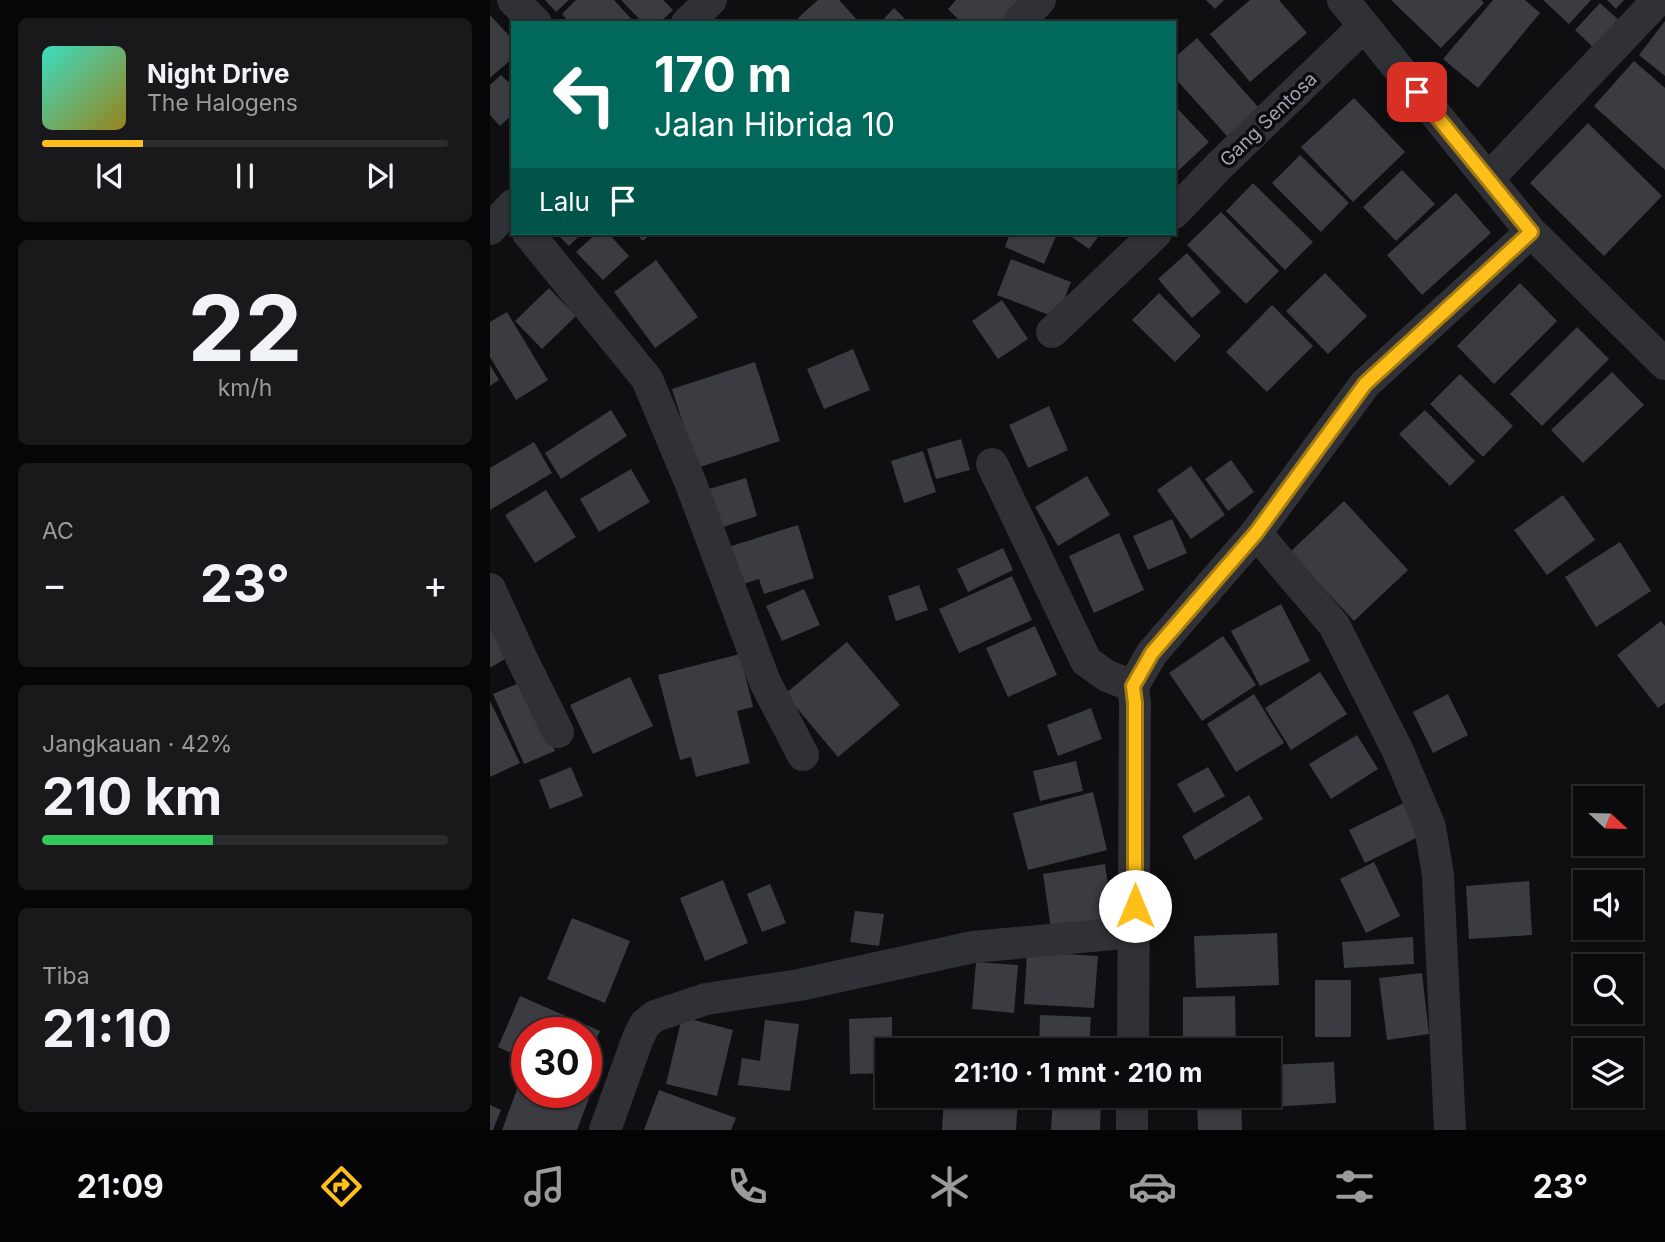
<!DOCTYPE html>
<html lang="id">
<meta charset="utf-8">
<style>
:root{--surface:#0b0b0d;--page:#19191b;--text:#f1f3f6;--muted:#9a9b9d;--line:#2b2b2e;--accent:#febf1b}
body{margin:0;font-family:Inter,sans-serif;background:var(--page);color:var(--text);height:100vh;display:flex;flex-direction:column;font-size:26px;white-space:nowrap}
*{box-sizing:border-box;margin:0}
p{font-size:23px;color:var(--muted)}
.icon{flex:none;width:38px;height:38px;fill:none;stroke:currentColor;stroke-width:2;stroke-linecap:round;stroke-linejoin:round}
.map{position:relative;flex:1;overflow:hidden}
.details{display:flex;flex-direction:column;gap:18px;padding:18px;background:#060607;width:490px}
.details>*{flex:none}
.banner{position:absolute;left:21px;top:21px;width:665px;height:214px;border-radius:0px;box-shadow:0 2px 5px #0004,0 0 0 2px var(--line);background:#00695c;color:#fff;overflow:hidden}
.needle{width:46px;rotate:112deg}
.buttons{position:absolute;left:1083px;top:786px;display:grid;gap:14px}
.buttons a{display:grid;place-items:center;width:70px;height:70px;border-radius:0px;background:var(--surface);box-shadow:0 2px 5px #0004,0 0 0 2px var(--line);font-size:35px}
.speed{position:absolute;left:21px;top:1017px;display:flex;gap:14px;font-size:35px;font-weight:700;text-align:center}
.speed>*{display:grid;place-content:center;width:91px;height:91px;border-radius:50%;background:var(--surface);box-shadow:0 2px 5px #0004,0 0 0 2px var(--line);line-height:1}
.speed .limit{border:10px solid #d22;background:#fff;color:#111}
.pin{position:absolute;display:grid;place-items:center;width:60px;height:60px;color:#fff;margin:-30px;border-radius:14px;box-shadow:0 4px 10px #0006}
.me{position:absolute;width:77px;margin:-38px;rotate:0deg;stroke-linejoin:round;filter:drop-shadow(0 0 5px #0008)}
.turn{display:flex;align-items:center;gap:24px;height:147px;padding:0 28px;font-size:32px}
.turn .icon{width:91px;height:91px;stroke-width:2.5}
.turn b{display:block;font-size:49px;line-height:60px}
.then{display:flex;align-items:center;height:66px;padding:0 28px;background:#0003;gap:14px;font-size:26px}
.big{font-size:52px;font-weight:700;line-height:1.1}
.details .widget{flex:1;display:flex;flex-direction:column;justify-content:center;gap:10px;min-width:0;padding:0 24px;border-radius:10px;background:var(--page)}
.details .dial{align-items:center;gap:0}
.dial b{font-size:91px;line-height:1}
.song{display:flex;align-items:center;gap:21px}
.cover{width:84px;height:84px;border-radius:10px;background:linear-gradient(135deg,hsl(170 70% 55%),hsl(50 70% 35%))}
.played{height:7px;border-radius:4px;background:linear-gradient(90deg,var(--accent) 25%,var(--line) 25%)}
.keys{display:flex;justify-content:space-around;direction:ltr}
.heat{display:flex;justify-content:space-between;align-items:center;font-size:38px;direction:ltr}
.charge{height:10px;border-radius:5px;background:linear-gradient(90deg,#34c759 42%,var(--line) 0)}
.trip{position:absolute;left:385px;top:1038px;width:406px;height:70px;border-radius:0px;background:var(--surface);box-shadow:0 2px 5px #0004,0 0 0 2px var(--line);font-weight:700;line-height:70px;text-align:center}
.tabs{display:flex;height:112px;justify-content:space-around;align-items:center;background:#040405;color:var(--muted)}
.tabs .icon{width:49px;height:49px}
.tabs .active{color:var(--accent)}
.tabs b{font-size:32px;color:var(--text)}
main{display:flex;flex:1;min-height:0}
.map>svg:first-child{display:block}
.building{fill:#3b3c41}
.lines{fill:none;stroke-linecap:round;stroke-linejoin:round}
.street{stroke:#303136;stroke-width:32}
.route-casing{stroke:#a57c12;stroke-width:18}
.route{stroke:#febf1b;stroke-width:12}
.labels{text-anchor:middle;stroke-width:7;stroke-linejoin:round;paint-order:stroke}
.street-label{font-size:19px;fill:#9fa4b3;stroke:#0b0a0c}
</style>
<main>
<section class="details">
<div class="widget">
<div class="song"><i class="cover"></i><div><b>Night Drive</b><p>The Halogens</p></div></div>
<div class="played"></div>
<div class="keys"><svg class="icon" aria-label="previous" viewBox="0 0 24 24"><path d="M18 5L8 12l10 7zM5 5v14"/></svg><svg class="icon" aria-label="pause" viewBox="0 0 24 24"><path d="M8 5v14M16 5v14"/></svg><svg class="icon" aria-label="next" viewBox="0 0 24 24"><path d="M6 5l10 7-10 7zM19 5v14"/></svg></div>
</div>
<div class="widget dial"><b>22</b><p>km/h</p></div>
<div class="widget"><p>AC</p>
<div class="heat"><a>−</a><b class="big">23°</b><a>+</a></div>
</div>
<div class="widget"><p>Jangkauan · 42%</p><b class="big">210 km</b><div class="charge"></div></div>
<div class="widget"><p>Tiba</p><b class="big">21:10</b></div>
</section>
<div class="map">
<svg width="1175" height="1130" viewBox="0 0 1175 1130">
<rect width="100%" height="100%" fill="#0f0f11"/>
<g class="building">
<path d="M55 0H79L66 12Z"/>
<path d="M86 0H124L145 23H80L72 14Z"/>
<path d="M131 0H173L183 10 169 23H153Z"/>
<path d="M328 0H349L370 23H312L308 18Z"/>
<path d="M466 0H529L513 23H472L458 9Z"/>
<path d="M716 0H734L725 9Z"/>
<path d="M760 0H789L817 33 760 82 720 34Z"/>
<path d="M901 0H991L994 3 951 48Z"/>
<path d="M1003 0H1035L1050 13 988 88 953 59Z"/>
<path d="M1053 0H1101L1079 24Z"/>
<path d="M1117 0H1134L1126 9Z"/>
<path d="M1110 3 1134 25 1109 53 1085 30Z"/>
<path d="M404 8 419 23H390Z"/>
<path d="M0 15 23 40V58L0 78Z"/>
<path d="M1175 21V76L1149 55Z"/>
<path d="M707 38 776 116 745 145 684 77V58Z"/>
<path d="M1144 61 1175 88V170L1104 106Z"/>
<path d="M11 75 18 82 23 77V114L10 126 0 115V85Z"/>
<path d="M864 98 915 152 863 202 811 147Z"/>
<path d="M684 105 719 142 689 170 684 165Z"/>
<path d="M1098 123 1172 196 1114 256 1040 183Z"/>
<path d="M810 155 859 203 831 232 782 183Z"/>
<path d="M912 170 945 204 906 241 873 207Z"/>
<path d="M763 183 823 242 795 270 736 211Z"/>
<path d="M966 193 1001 233 932 295 897 255Z"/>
<path d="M731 212 789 271 756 304 697 245Z"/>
<path d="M66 233H92L79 246Z"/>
<path d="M107 233H118L139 256 113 280 86 252Z"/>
<path d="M145 233H162L153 241Z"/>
<path d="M520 233H564L567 234 554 264 515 247Z"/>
<path d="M576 233H611L599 249Z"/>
<path d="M697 253 731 292 702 318 668 279Z"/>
<path d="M521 259 581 282 567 318 507 295Z"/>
<path d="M166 260 208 317 165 348 124 292Z"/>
<path d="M835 273 877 316 838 354 796 311Z"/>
<path d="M1030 283 1067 321 1004 384 967 346Z"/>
<path d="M59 288 86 316 52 349 25 321Z"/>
<path d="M669 293 711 336 685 362 642 320Z"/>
<path d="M512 300 538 339 508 359 482 321Z"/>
<path d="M782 305 823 346 777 392 736 352Z"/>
<path d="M17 312 58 380 26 400 0 357V322Z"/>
<path d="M1087 327 1119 359 1052 426 1020 394Z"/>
<path d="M363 349 380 390 334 409 317 369Z"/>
<path d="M265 362 290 441 207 468 182 389Z"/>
<path d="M0 365 9 380 0 386Z"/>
<path d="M1122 372 1154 405 1093 463 1061 430Z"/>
<path d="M970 374 1023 426 993 457 940 404Z"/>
<path d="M559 406 578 450 538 468 519 425Z"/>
<path d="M121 410 137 436 71 479 55 453Z"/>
<path d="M935 410 985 461 960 486 909 434Z"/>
<path d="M471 439 480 470 446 479 437 449Z"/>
<path d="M44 442 62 473 0 510V468Z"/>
<path d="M433 451 446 492 414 503 401 461Z"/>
<path d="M741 460 764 492 738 511 715 479Z"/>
<path d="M701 466 735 515 701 539 667 490Z"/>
<path d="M141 469 160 502 109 532 90 499Z"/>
<path d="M597 476 620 515 568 546 545 507Z"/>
<path d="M256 478 267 516 224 530 212 491Z"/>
<path d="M56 490 86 537 45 563 15 515Z"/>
<path d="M1073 495 1105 540 1057 575 1024 530Z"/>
<path d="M854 501 918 570 864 621 800 552Z"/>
<path d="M682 519 697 553 658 570 643 536Z"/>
<path d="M308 525 324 578 274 594 269 579 247 586 235 548Z"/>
<path d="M629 533 654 590 604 613 579 556Z"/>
<path d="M1130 542 1161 591 1106 627 1075 577Z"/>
<path d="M513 548 523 570 478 592 467 569Z"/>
<path d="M522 576 542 620 469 653 449 609Z"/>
<path d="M429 585 438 610 406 621 398 596Z"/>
<path d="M314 589 330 625 292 641 276 606Z"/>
<path d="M791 604 820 661 770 686 741 631Z"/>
<path d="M0 607 26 652 0 668Z"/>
<path d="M1171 621 1175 626V703L1168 708 1127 655Z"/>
<path d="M545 626 567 675 518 697 496 648Z"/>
<path d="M733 636 766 685 712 721 679 673Z"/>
<path d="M357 642 410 705 348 757 295 694Z"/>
<path d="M250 654 263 707 247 711 260 763 206 777 201 757 190 760 168 675Z"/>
<path d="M830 672 857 714 801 750 775 708Z"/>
<path d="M140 677 163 726 103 754 80 705Z"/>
<path d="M34 681 65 751 34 764 3 694Z"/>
<path d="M764 694 794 743 746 772 717 724Z"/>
<path d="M958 694 978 735 943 753 923 712Z"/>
<path d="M0 701 30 763 0 777Z"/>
<path d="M601 708 612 739 568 756 557 725Z"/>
<path d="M867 735 888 769 841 799 819 764Z"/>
<path d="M586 761 593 791 550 801 543 771Z"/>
<path d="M81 767 93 796 60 809 49 780Z"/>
<path d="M718 767 735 796 704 813 687 784Z"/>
<path d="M603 792 617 850 538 870 523 813Z"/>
<path d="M759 795 773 819 705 860 692 836Z"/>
<path d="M914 803 930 836 875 863 859 830Z"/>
<path d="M884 862 910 916 876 933 850 879Z"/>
<path d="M615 864 623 919 561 929 553 874Z"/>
<path d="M233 880 258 943 215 961 190 898Z"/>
<path d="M1039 881 1042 935 979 939 976 886Z"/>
<path d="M280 884 296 923 272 932 257 894Z"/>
<path d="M365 911 394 914 389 946 360 942Z"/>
<path d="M82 918 140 941 115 1003 57 979Z"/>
<path d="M787 933 789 985 706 988 704 936Z"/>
<path d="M923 937 924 964 854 968 852 942Z"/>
<path d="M537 952 608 956 604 1008 534 1004Z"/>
<path d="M486 962 528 965 524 1013 482 1009Z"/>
<path d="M932 973 939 1034 897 1040 889 978Z"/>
<rect x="825" y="980" width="36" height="57"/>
<path d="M30 996 110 1031 96 1063V1032H37V1060L8 1047Z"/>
<path d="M745 996 746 1050H693V997Z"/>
<path d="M550 1015 601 1017 599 1050H549Z"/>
<path d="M192 1017 243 1030 227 1096 176 1084Z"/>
<path d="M402 1017V1050H397V1073L360 1074 359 1019Z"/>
<path d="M275 1020 309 1024 300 1091 248 1085 252 1058 270 1061Z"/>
<path d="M844 1062 846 1103 780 1107 779 1065Z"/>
<path d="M36 1065 37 1092 96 1091 101 1093 87 1130H12Z"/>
<path d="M169 1090 246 1118 241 1130H154Z"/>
<path d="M454 1096H528L526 1130H452Z"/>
<path d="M563 1096 611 1099 610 1130H561Z"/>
<path d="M707 1096H751L752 1130H708Z"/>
<path d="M0 1105 11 1110 3 1130H0Z"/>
</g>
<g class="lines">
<g class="street">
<path d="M23 0 46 23"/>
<path d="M853 0 1041 232 1175 364"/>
<path d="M197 23 221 0"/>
<path d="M528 23 550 0"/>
<path d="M998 179 1168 0"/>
<path d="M684 213 728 167 873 27"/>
<path d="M0 229 23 205"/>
<path d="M38 233 157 379 201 484 275 682 313 755"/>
<path d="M562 332 666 233"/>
<path d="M502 464 596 661 617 676 643 686"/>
<path d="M766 533 844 625 908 751 940 827 948 875 960 1130"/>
<path d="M0 589 31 657 68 732"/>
<path d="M643 1050 645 703 643 686 662 653 766 533 875 384 1041 232"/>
<path d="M115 1130 148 1038 155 1024 165 1016 216 999 309 985 483 947 645 932"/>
<path d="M642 1130V1096"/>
</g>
</g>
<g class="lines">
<defs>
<path id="route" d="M645 906V703L643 686 662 653 766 533 875 384 1041 232 927 92"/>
</defs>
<use href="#route" class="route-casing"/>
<use href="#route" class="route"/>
</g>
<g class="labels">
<g class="street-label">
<text transform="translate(778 119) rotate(-44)" y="7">Gang Sentosa</text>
</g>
</g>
</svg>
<div class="buttons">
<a><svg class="needle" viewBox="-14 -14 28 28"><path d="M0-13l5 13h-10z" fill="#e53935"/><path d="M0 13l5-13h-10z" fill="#9a9b9d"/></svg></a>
<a><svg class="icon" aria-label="sound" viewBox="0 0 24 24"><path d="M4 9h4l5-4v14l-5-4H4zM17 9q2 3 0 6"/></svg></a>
<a><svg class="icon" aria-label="search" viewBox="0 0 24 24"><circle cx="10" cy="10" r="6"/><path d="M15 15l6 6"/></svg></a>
<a><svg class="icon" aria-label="layers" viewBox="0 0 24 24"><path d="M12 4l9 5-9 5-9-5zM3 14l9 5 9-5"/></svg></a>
</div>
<div class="speed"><div class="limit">30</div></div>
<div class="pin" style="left:927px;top:92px;background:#d93025"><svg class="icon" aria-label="arrive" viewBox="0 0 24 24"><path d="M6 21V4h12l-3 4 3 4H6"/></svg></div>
<svg class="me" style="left:645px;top:906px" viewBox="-20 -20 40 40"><circle r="19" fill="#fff"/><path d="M0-13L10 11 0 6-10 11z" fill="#febf1b"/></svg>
<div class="trip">21:10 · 1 mnt · 210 m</div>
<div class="banner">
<div class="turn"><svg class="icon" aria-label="left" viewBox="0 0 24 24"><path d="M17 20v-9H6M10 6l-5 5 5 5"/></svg><div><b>170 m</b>Jalan Hibrida 10</div></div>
<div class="then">Lalu<svg class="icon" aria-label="arrive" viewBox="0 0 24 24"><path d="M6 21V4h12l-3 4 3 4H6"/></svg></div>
</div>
</div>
</main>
<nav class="tabs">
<b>21:09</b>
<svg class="icon active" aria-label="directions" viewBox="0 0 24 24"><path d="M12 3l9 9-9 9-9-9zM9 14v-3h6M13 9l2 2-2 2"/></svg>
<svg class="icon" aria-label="music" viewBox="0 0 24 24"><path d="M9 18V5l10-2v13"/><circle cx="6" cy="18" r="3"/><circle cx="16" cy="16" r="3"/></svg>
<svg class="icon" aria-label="phone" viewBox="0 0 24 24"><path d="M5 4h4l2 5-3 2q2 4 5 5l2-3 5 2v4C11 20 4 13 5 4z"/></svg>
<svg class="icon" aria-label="climate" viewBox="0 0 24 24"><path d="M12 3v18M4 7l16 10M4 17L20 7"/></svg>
<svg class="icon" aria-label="car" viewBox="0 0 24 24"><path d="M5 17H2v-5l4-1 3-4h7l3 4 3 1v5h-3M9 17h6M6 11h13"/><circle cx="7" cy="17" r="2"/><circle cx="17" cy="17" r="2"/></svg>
<svg class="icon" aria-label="filters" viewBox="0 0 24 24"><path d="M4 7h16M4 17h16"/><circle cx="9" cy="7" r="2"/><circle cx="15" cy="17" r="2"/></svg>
<b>23°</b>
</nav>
